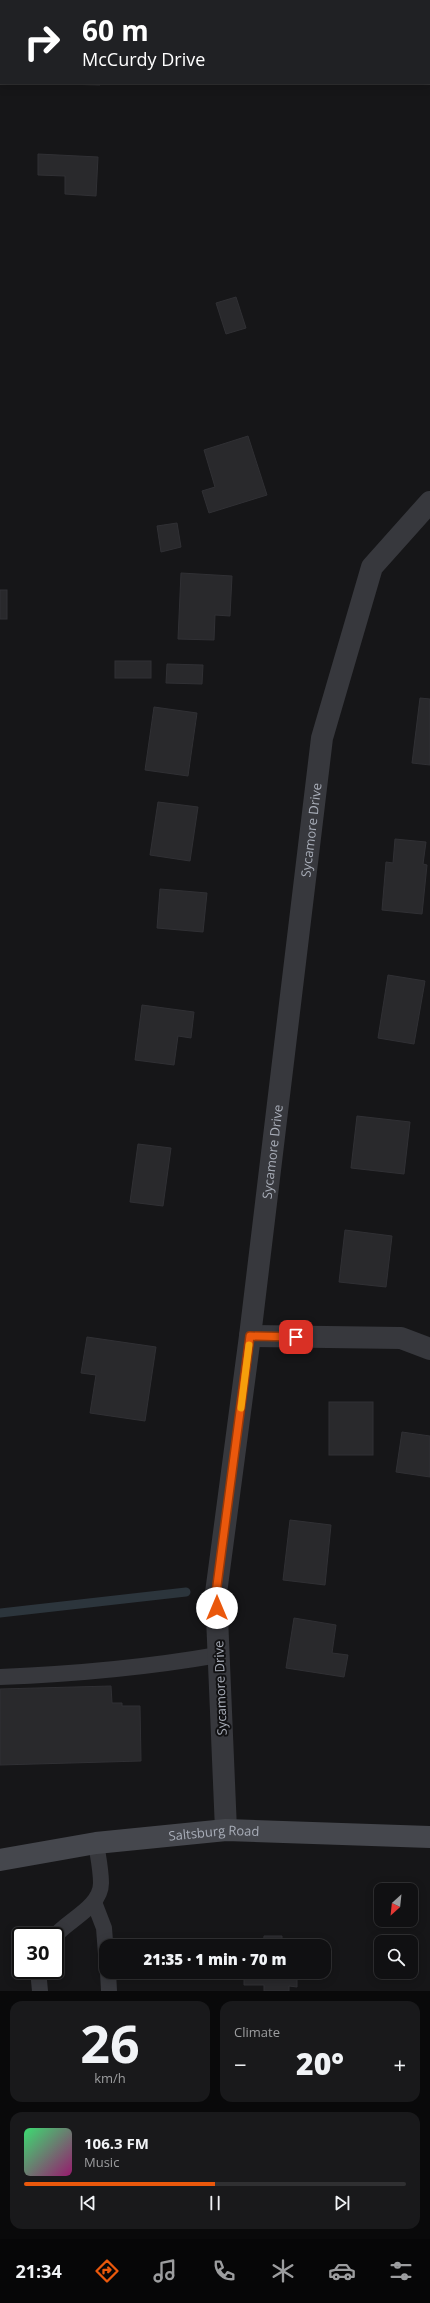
<!DOCTYPE html>
<meta charset="utf-8">
<style>
:root{--surface:#101012;--page:#19191b;--text:#f1f3f6;--muted:#9c9d9f;--line:#303032;--accent:#ea580c}
body{margin:0;font-family:"Open Sans",sans-serif;background:var(--page);color:var(--text);height:100vh;display:flex;flex-direction:column;font-size:15px;white-space:nowrap}
*{box-sizing:border-box;margin:0}
p{font-size:13px;color:var(--muted)}
.icon{flex:none;width:22px;height:22px;fill:none;stroke:currentColor;stroke-width:2;stroke-linecap:round;stroke-linejoin:round}
.map{position:relative;height:1991px;overflow:hidden}
.details{display:flex;flex-direction:column;gap:10px;padding:10px;background:#09090a;flex:1}
.details>*{flex:none}
.banner{position:absolute;left:0px;top:0px;width:430px;height:84px;box-shadow:0 2px 10px #0003,0 0 0 1px var(--line);background:#202124;color:#fff;overflow:hidden}
.needle{width:26px;rotate:207deg}
.fabs{position:absolute;left:374px;top:1883px;display:grid;gap:8px}
.fabs a{display:grid;place-items:center;width:44px;height:44px;border-radius:8px;background:var(--surface);box-shadow:0 2px 10px #0003,0 0 0 1px var(--line);font-size:20px}
.speed{position:absolute;left:12px;top:1927px;display:flex;gap:8px;font-size:20px;font-weight:700;text-align:center}
.speed>*{display:grid;place-content:center;width:52px;height:52px;border-radius:50%;background:var(--surface);box-shadow:0 2px 10px #0003,0 0 0 1px var(--line);line-height:1}
.speed .limit{border:2px solid #111;border-radius:6px;background:#fff;color:#111}
.pin{position:absolute;display:grid;place-items:center;width:34px;height:34px;color:#fff;margin:-17px;border-radius:8px;box-shadow:0 2px 6px #0006}
.me{position:absolute;width:44px;margin:-22px;rotate:0deg;stroke-linejoin:round;filter:drop-shadow(0 0 3px #0008)}
.turn{display:flex;align-items:center;gap:14px;height:84px;padding:0 16px;font-size:18px}
.turn .icon{width:52px;height:52px;stroke-width:2.5}
.turn b{display:block;font-size:28px;line-height:34px}
.big{font-size:30px;font-weight:800;line-height:1.1}
.details .tile{flex:1;display:flex;flex-direction:column;justify-content:center;gap:6px;min-width:0;padding:0 14px;border-radius:12px;background:var(--page)}
.details .dial{align-items:center;gap:0}
.dial b{font-size:52px;line-height:1}
.song{display:flex;align-items:center;gap:12px}
.cover{width:48px;height:48px;border-radius:6px;background:linear-gradient(135deg,hsl(140 70% 55%),hsl(320 70% 35%))}
.played{height:4px;border-radius:2px;background:linear-gradient(90deg,var(--accent) 50%,var(--line) 50%)}
.keys{display:flex;justify-content:space-around;direction:ltr}
.heat{display:flex;justify-content:space-between;align-items:center;font-size:22px;direction:ltr}
.details .tiles{flex:1;display:grid;gap:10px;grid-template-columns:1fr 1fr}
.tile:last-child{grid-column:span 2}
.trip{position:absolute;left:99px;top:1939px;width:232px;height:40px;border-radius:12px;background:var(--surface);box-shadow:0 2px 10px #0003,0 0 0 1px var(--line);font-weight:800;line-height:40px;text-align:center}
.menu{display:flex;height:64px;justify-content:space-around;align-items:center;background:#060607;color:var(--muted)}
.menu .icon{width:28px;height:28px}
.menu .active{color:var(--accent)}
.menu b{font-size:18px;color:var(--text)}
.map>svg:first-child{display:block}
.lines{fill:none;stroke-linecap:round;stroke-linejoin:round}
.stream{stroke:#2c353c;stroke-width:9}
.building{fill:#29292c;stroke:#303034}
.service{stroke:#37383d;stroke-width:16}
.minor{stroke:#37383d;stroke-width:22}
.secondary{stroke:#45474d;stroke-width:22}
.route-casing{stroke:#983908;stroke-width:10}
.route{stroke:#ea580c;stroke-width:7}
.slow{stroke:#f59e0b;stroke-width:7}
.labels{text-anchor:middle;stroke-width:4;stroke-linejoin:round;paint-order:stroke}
.street-label{font-size:13px;fill:#a8adb8;stroke:#111113}
</style>
<div class="map">
<svg width="430" height="1991" viewBox="0 0 430 1991">
<rect width="100%" height="100%" fill="#161618"/>
<g class="lines">
<path class="stream" d="M0 1613 186 1592"/>
</g>
<g class="building">
<path d="M64 83H100V85L64 84Z"/>
<path d="M38 154 98 157 96 196 65 194V176L38 175Z"/>
<path d="M236 297 246 328 226 334 216 303Z"/>
<path d="M248 436 267 495 209 513 202 491 215 487 204 450Z"/>
<path d="M177 523 181 547 161 552 157 526Z"/>
<path d="M181 573 232 576 230 616 215 615 214 640 178 639Z"/>
<rect x="0" y="590" width="7" height="29"/>
<rect x="115" y="661" width="36" height="17"/>
<path d="M167 664 203 665 202 684 166 683Z"/>
<path d="M420 698 430 699V765L412 763Z"/>
<path d="M154 707 197 713 188 776 145 770Z"/>
<path d="M158 802 198 807 190 861 150 855Z"/>
<path d="M395 839 426 842 423 864 427 865 422 914 382 910 386 862 393 863Z"/>
<path d="M160 889 207 893 203 932 157 928Z"/>
<path d="M388 975 425 981 414 1044 378 1038Z"/>
<path d="M142 1005 194 1012 191 1038 178 1036 174 1065 135 1060Z"/>
<path d="M357 1116 410 1122 404 1174 351 1168Z"/>
<path d="M138 1144 171 1148 163 1206 130 1202Z"/>
<path d="M345 1230 392 1236 386 1287 339 1282Z"/>
<path d="M87 1337 156 1347 145 1421 90 1413 96 1375 81 1373Z"/>
<rect x="329" y="1402" width="44" height="53"/>
<path d="M402 1432 430 1436V1477L396 1472Z"/>
<path d="M290 1520 331 1525 325 1585 283 1580Z"/>
<path d="M294 1618 336 1625 332 1653 348 1655 344 1677 286 1668Z"/>
<path d="M111 1686 112 1703H122V1706H140L141 1761 0 1765V1689Z"/>
<path d="M264 1936H282V1946H263Z"/>
<path d="M244 1972H297V1987L289 1986V1991H264V1985H244Z"/>
</g>
<g class="lines">
<g class="service">
<path d="M0 1677C75 1674 144 1668 218 1655"/>
<path d="M94 1902 104 1928 106 1954"/>
<path d="M55 1936C68 1920 101 1907 101 1883 101 1870 98 1856 96 1843"/>
<path d="M38 1970 40 1991"/>
<path d="M108 1972 109 1991"/>
</g>
<g class="minor">
<path d="M250 1336 401 1338 430 1349"/>
<path id="s1" d="M226 1830 216 1593 250 1336 322 738 372 567 430 502"/>
</g>
<path class="secondary" id="s2" d="M0 1860 96 1843 226 1830 430 1837"/>
</g>
<g class="lines">
<defs>
<path id="route" d="M217 1608 216 1593 250 1336 296 1337"/>
</defs>
<use href="#route" class="route-casing"/>
<use href="#route" class="route"/>
<path class="slow" d="M241 1408 249 1345"/>
</g>
<g class="labels">
<g class="street-label">
<text dy="5" stroke="none"><textPath href="#s1" startOffset="1006">Sycamore Drive</textPath></text>
<text dy="5" stroke="none"><textPath href="#s1" startOffset="682">Sycamore Drive</textPath></text>
<text transform="translate(220 1688) rotate(-92)" y="5">Sycamore Drive</text>
<text dy="5" stroke="none"><textPath href="#s2" startOffset="216">Saltsburg Road</textPath></text>
</g>
</g>
</svg>
<div class="fabs">
<a><svg class="needle" viewBox="-14 -14 28 28"><path d="M0-13l5 13h-10z" fill="#e53935"/><path d="M0 13l5-13h-10z" fill="#9c9d9f"/></svg></a>
<a><svg class="icon" aria-label="search" viewBox="0 0 24 24"><circle cx="10" cy="10" r="6"/><path d="M15 15l6 6"/></svg></a>
</div>
<div class="speed"><div class="limit">30</div></div>
<div class="pin" style="left:296px;top:1337px;background:#d93025"><svg class="icon" aria-label="arrive" viewBox="0 0 24 24"><path d="M6 21V4h12l-3 4 3 4H6"/></svg></div>
<svg class="me" style="left:217px;top:1608px" viewBox="-20 -20 40 40"><circle r="19" fill="#fff"/><path d="M0-13L10 11 0 6-10 11z" fill="#ea580c"/></svg>
<div class="trip">21:35 · 1 min · 70 m</div>
<div class="banner">
<div class="turn"><svg class="icon" aria-label="right" viewBox="0 0 24 24"><path d="M7 20v-9h11M14 6l5 5-5 5"/></svg><div><b>60 m</b>McCurdy Drive</div></div>
</div>
</div>
<section class="details">
<div class="tiles">
<div class="tile dial"><b>26</b><p>km/h</p></div>
<div class="tile"><p>Climate</p>
<div class="heat"><a>−</a><b class="big">20°</b><a>+</a></div>
</div>
<div class="tile">
<div class="song"><i class="cover"></i><div><b>106.3 FM</b><p>Music</p></div></div>
<div class="played"></div>
<div class="keys"><svg class="icon" aria-label="previous" viewBox="0 0 24 24"><path d="M18 5L8 12l10 7zM5 5v14"/></svg><svg class="icon" aria-label="pause" viewBox="0 0 24 24"><path d="M8 5v14M16 5v14"/></svg><svg class="icon" aria-label="next" viewBox="0 0 24 24"><path d="M6 5l10 7-10 7zM19 5v14"/></svg></div>
</div>
</div>
</section>
<nav class="menu">
<b>21:34</b>
<svg class="icon active" aria-label="directions" viewBox="0 0 24 24"><path d="M12 3l9 9-9 9-9-9zM9 14v-3h6M13 9l2 2-2 2"/></svg>
<svg class="icon" aria-label="music" viewBox="0 0 24 24"><path d="M9 18V5l10-2v13"/><circle cx="6" cy="18" r="3"/><circle cx="16" cy="16" r="3"/></svg>
<svg class="icon" aria-label="phone" viewBox="0 0 24 24"><path d="M5 4h4l2 5-3 2q2 4 5 5l2-3 5 2v4C11 20 4 13 5 4z"/></svg>
<svg class="icon" aria-label="climate" viewBox="0 0 24 24"><path d="M12 3v18M4 7l16 10M4 17L20 7"/></svg>
<svg class="icon" aria-label="car" viewBox="0 0 24 24"><path d="M5 17H2v-5l4-1 3-4h7l3 4 3 1v5h-3M9 17h6M6 11h13"/><circle cx="7" cy="17" r="2"/><circle cx="17" cy="17" r="2"/></svg>
<svg class="icon" aria-label="filters" viewBox="0 0 24 24"><path d="M4 7h16M4 17h16"/><circle cx="9" cy="7" r="2"/><circle cx="15" cy="17" r="2"/></svg>
</nav>
